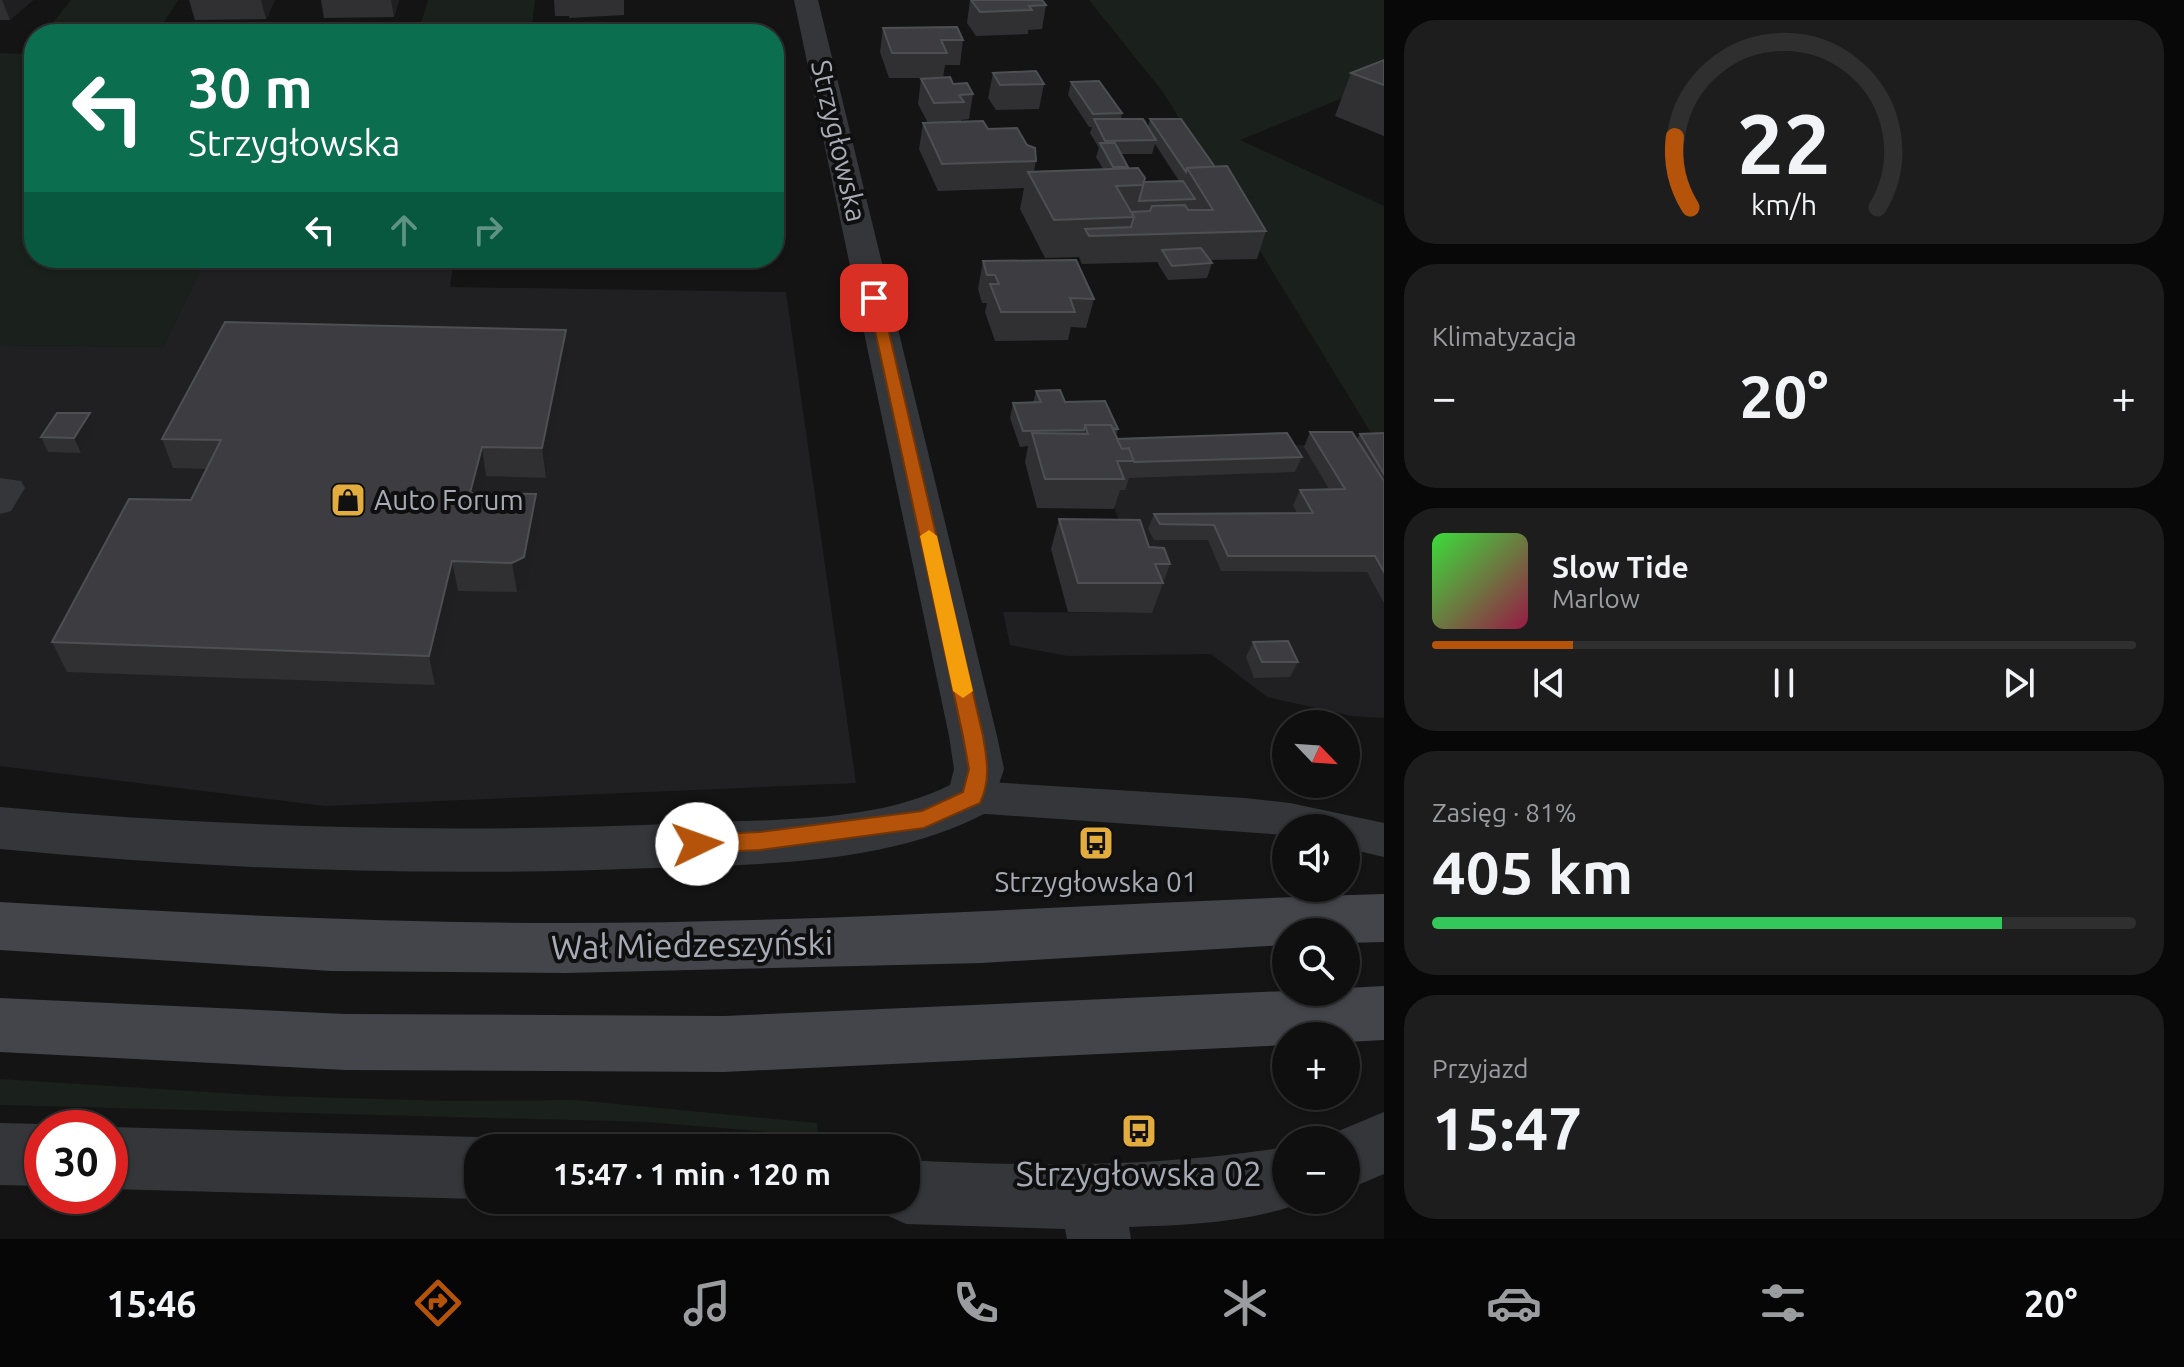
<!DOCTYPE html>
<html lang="pl">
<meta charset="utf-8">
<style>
:root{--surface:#0f0f10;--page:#1d1d1e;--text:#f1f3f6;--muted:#9b9c9f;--line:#2f2f30;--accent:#b45309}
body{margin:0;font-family:Ubuntu,sans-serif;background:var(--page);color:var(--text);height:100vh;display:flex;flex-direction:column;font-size:30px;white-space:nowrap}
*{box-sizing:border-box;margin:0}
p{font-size:26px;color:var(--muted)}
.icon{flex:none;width:44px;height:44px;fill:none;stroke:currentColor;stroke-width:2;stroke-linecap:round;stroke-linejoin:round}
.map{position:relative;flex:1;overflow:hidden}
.details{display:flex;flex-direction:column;gap:20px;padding:20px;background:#080809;width:800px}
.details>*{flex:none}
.guide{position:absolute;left:24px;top:24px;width:760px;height:244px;border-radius:32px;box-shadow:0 2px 6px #0004,0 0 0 2px var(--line);background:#0b6e4f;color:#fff;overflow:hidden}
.needle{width:52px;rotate:115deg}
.controls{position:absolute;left:1272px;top:710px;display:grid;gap:16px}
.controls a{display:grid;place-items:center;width:88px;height:88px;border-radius:50%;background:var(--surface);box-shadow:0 2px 6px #0004,0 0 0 2px var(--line);font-size:40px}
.speed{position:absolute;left:24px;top:1110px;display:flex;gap:16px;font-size:40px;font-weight:700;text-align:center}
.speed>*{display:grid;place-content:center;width:104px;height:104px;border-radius:50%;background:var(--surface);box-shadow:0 2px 6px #0004,0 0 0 2px var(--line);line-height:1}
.speed .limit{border:12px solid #d22;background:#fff;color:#111}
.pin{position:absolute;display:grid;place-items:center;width:68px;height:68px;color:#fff;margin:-34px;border-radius:16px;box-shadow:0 4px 12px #0006}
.me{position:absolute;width:88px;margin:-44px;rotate:87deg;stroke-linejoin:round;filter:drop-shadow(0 0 6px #0008)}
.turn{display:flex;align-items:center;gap:28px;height:168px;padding:0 32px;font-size:36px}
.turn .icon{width:104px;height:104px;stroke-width:2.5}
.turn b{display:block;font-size:56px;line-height:68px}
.lanes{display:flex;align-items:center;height:76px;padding:0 32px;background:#0003;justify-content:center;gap:40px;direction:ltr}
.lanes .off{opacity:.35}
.big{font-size:60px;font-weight:700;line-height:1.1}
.details .tile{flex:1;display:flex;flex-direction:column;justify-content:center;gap:12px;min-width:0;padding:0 28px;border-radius:32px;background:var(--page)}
.details .dial{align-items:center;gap:0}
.dial svg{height:208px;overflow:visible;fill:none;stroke:var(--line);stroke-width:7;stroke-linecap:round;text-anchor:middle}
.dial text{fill:var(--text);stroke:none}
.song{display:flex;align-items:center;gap:24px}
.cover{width:96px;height:96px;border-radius:12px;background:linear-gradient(135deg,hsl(120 70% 55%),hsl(340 70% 35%))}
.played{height:8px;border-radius:4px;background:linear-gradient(90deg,var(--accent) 20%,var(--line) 20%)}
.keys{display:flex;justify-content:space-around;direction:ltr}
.heat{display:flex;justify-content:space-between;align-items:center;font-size:44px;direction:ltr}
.charge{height:12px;border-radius:6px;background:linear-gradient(90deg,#34c759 81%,var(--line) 0)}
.trip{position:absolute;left:464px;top:1134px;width:456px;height:80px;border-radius:32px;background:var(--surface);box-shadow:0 2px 6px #0004,0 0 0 2px var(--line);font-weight:700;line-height:80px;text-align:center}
.menu{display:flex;height:128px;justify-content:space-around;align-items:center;background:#060606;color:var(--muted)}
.menu .icon{width:56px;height:56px}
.menu .active{color:var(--accent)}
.menu b{font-size:36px;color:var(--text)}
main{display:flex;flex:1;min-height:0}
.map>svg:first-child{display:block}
.built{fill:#202022}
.green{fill:#1a201b}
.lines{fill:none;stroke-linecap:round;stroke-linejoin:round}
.service{fill:#35363a;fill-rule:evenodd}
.minor{fill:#35363a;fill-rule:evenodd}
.secondary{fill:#43454a;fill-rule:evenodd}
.wall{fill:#303033;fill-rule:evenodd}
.shaded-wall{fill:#1f1f21}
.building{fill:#3d3d41;stroke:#4d4f53;stroke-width:2}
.route{fill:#b45309;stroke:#753606;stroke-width:2}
.slow{fill:#f59e0b}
.labels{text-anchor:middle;stroke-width:8;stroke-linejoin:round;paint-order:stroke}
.street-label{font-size:28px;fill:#a7abb5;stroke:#0f0f10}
.poi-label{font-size:28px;fill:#a7abb5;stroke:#0f0f10;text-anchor:start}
.near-street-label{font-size:34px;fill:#a7abb5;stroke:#0f0f10}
.near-poi-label{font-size:34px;fill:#a7abb5;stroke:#0f0f10}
</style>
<main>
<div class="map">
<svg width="1384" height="1239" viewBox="0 0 1384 1239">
<rect width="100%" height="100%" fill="#141415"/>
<g class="built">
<path d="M206 258H454L450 287 786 292 856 783 325 806 0 766V345L163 347Z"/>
<path d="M1384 440V718L1352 716 1267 697 1211 654 1067 656 1010 645 1003 612 1152 613 1108 490H1124L1120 478 1229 450Z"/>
</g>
<g class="green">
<path d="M71 0H178L156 34H44Z"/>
<path d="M428 0H535L531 34H418Z"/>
<path d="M1089 0H1384V81L1240 140 1384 206V440L1376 441 1163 92Z"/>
<path d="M34 46V258H206L163 347 0 345V53L28 54Z"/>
<path d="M0 1079 273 1096 450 1101 575 1100 817 1123 818 1136 647 1122 0 1105Z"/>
</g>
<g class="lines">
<g class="service">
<path d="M0 478 21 481 25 488 11 511 0 514Z"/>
<path d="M972 781 1245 798 1290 803 1384 823V857L1346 848V828H1286V835L972 813 958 808 953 797 958 786Z"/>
</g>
<g class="minor">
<path d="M794 0H818L997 736 1004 769 990 811C888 865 765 864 653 868 434 877 218 870 0 849V807C230 828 458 834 689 823 773 819 874 823 950 785L954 769 949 736Z"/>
<path d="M1384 1112V1174L1346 1190V1140H1323L1324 1137Z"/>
<path d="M0 1123 42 1124 52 1128H42V1186L0 1185Z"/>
<path d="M110 1127 478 1137 501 1148H478V1199L110 1189Z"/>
<path d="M1286 1147V1200H1308C1254 1223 1187 1225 1129 1227L1131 1239H1067L1065 1229 906 1224 884 1214 878 1200H906V1160C1034 1167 1159 1167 1286 1147Z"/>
</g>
<g class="secondary">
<path d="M1384 894V942L1346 943V932H1286V945L982 963 566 973 331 971 0 950V902C188 913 375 923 563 923 837 923 1110 902 1384 894Z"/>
<path d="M1384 986V1040L1346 1042V1036H1286V1045L724 1072 345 1070 0 1052V998L345 1014 724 1016 1286 991 1346 992V988Z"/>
</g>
</g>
<g class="wall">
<path d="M0 0H33L10 20H0Z"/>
<path d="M189 0H275L266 19 195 20Z"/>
<path d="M321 0H399L394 17 324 18Z"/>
<path d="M554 0H624V15L569 18V16H555Z"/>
<path d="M970 0 1046 5 1042 29 1028 30V34L976 36 967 23Z"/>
<path d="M883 28 963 40 960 65H945L943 78H889L880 52Z"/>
<path d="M1384 60V136L1335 116 1351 73Z"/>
<path d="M993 73 1044 84 1039 109 996 110 988 98Z"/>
<path d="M921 79 953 84 973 94 969 119 961 120V122L988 129 1036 161 1034 171 1103 169 1096 157 1099 148 1090 133 1092 127H1089L1068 95 1071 82 1122 113 1121 119 1148 127 1150 119 1215 167 1266 231 1257 259 1209 260 1212 263 1207 278 1168 280 1158 264V262L1082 264 1079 257 1045 258 1020 209 1024 188 938 191 919 149 923 123H928L918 104ZM1155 144 1179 181 1144 182 1128 168V167L1121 154H1152Z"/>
<path d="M983 261 1094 299 1086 328 1071 327 1068 340 995 341 985 312 987 303H982L978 289Z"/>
<path d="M568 359 546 478 486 476 482 493 536 494 540 524 528 587 517 592 458 591 435 685 67 672 52 642 191 500 207 469 173 468 162 439Z"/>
<path d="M1036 391 1065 402 1118 429 1116 436 1117 439 1302 457 1295 472 1129 478 1125 490H1120L1114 509 1037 508 1025 462 1028 446 1020 447 1010 418 1013 403H1033Z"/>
<path d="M90 413 96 428 81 453 48 452 41 437Z"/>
<path d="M1310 432 1357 439 1360 434 1384 433V603L1367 572 1221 571 1208 540H1154L1148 529 1154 514 1297 513 1293 505 1300 490 1329 489 1304 447Z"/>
<path d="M1059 519 1149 547 1170 564 1152 613 1068 612 1051 549Z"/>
<path d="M1253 642 1298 662 1290 677 1254 678 1246 657Z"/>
</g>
<g class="shaded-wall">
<path d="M2 0H33L10 20Z"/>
<path d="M261 0H275L266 19Z"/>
<path d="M391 0H399L394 17Z"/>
<path d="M566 330 568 359 546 478 542 448Z"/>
<path d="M90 413 96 428 81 453 74 438Z"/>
<path d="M482 447 486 476 475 522 470 493Z"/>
<path d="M536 494 540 524 528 587 517 592 512 563Z"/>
<path d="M452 561 458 591 435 685 429 656Z"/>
</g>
<g class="building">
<path d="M971 0H1042L1046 5 1029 6 1032 10 980 12Z"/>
<path d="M957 27 963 40H941L947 53H892L883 28Z"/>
<path d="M1384 60V85L1351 73Z"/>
<path d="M1036 71 1044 84 1000 85 993 73Z"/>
<path d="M950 77 953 84 967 83 973 94 959 95 964 102 934 103 921 79Z"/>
<path d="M1099 81 1122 113 1093 114 1071 82Z"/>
<path d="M1094 119H1143L1156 140 1105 141Z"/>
<path d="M1150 119H1181L1215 167 1187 168 1186 172Z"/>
<path d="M983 121 988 129 1017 128 1027 145 1035 148 1036 161 942 164 923 123Z"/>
<path d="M1100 143H1115L1128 167H1113Z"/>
<path d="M1227 166 1266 231 1089 236 1085 229 1131 227 1134 217 1132 212 1150 211 1152 206 1185 205 1188 210H1213L1187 168Z"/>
<path d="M1138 168 1145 178 1143 185 1116 186 1134 217 1054 220 1028 172Z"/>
<path d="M1183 181 1195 199 1139 201 1144 182Z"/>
<path d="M1201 248 1212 263 1172 266 1162 250Z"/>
<path d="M1076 260 1094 299 1070 298 1075 312H1001L990 284H999L995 275H987L983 261Z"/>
<path d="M225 322 566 330 542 448 482 447 470 493 536 494 524 557 512 563 452 561 429 656 52 642 129 499 191 500 221 440 162 439Z"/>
<path d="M1060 390 1065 402 1105 401 1118 429H1113L1111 425H1085L1084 430 1023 431 1013 403 1041 402 1036 391Z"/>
<path d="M57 413H90L74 438 41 437Z"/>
<path d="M1085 425H1111L1122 449 1129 448 1134 461H1117L1124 479H1045L1032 433 1088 434Z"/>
<path d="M1310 432H1352L1384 481V572L1375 556H1228L1214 525 1160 524 1154 514 1313 513 1300 490 1345 489Z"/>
<path d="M1287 433 1302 457 1134 462 1129 448 1122 449 1117 439Z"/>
<path d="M1384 433V474L1360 434Z"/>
<path d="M1059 519 1140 520 1149 547 1164 548 1170 564H1155L1163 583H1078Z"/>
<path d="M1288 641 1298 662H1262L1253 642Z"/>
</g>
<path class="route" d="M874 294 881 298 983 736C987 760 991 780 980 803L924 828 760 850 697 853 690 850 687 844 690 838 697 835 760 832 922 811 963 792 969 769 963 736 868 298Z"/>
<path class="slow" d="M929 530 937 536 973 691 963 698 953 691 920 536Z"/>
<defs>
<symbol id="shop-square" viewBox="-11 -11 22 22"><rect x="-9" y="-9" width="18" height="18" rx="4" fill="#e2ac3f" stroke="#0f0f10"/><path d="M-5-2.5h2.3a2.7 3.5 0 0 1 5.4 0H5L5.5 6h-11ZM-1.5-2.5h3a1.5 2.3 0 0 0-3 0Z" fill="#111"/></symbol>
<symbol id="bus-square" viewBox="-11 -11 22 22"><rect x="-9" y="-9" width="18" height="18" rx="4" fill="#e2ac3f" stroke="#0f0f10"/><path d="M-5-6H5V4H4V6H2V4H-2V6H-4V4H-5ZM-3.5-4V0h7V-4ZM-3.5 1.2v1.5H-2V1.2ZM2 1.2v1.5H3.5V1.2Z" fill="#111"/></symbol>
</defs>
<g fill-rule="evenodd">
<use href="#shop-square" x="328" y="480" width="40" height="40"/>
<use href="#bus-square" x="1076" y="823" width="40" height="40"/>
<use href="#bus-square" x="1119" y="1111" width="40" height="40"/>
</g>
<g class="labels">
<g class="street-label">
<text transform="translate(839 141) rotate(77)" y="10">Strzygłowska</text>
</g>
<g class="poi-label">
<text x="374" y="510">Auto Forum</text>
<text x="1096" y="892" text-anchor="middle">Strzygłowska 01</text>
</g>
<g class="near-street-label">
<text transform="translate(692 945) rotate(-1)" y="12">Wał Miedzeszyński</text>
</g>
<g class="near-poi-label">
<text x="1139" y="1186">Strzygłowska 02</text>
</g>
</g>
</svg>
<div class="controls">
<a><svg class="needle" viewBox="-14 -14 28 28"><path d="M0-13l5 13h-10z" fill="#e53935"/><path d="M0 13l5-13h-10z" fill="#9b9c9f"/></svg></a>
<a><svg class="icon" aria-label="sound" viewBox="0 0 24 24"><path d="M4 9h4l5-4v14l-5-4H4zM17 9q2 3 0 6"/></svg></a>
<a><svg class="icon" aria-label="search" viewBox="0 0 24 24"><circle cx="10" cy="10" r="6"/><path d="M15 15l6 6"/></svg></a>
<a>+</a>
<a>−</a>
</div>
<div class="speed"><div class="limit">30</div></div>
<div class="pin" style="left:874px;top:298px;background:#d93025"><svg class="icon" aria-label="arrive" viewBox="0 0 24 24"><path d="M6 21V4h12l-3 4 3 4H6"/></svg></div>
<svg class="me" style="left:697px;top:844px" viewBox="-20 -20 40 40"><circle r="19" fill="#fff"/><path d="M0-13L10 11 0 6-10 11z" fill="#b45309"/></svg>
<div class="trip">15:47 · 1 min · 120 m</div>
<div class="guide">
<div class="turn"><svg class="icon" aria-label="left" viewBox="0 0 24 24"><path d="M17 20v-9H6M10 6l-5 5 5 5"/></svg><div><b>30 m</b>Strzygłowska</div></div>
<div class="lanes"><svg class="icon" aria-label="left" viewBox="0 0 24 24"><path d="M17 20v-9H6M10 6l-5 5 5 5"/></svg><svg class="icon off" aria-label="ahead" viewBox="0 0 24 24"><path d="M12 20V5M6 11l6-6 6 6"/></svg><svg class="icon off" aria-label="right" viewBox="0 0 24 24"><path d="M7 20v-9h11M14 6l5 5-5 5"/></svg></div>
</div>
</div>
<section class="details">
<div class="tile dial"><svg viewBox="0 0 100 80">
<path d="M14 69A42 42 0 1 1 86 69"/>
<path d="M14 69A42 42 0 0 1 8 42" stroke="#b45309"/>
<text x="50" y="56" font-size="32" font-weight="700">22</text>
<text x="50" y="72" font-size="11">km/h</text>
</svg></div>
<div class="tile"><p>Klimatyzacja</p>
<div class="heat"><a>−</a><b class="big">20°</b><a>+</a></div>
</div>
<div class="tile">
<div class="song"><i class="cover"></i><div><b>Slow Tide</b><p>Marlow</p></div></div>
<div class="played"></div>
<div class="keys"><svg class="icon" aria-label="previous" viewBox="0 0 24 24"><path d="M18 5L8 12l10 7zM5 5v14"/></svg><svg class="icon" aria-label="pause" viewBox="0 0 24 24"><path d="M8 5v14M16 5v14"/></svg><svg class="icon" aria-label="next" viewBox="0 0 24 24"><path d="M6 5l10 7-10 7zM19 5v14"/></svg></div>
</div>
<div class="tile"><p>Zasięg · 81%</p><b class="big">405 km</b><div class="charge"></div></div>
<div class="tile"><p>Przyjazd</p><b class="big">15:47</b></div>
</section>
</main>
<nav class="menu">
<b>15:46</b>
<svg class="icon active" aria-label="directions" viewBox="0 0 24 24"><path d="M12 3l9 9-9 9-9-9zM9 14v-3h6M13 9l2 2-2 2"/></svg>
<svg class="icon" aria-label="music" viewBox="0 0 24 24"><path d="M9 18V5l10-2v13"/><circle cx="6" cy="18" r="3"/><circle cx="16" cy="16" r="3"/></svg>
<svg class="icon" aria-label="phone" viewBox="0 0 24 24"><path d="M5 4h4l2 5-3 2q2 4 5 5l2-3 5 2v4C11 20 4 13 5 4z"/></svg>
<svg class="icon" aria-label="climate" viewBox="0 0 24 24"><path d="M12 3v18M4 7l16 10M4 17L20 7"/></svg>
<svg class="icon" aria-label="car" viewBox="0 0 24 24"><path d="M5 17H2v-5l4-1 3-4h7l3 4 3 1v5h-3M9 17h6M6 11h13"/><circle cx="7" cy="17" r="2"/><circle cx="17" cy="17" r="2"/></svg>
<svg class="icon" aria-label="filters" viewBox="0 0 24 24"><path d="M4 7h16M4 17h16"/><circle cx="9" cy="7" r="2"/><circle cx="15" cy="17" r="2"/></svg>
<b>20°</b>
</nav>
